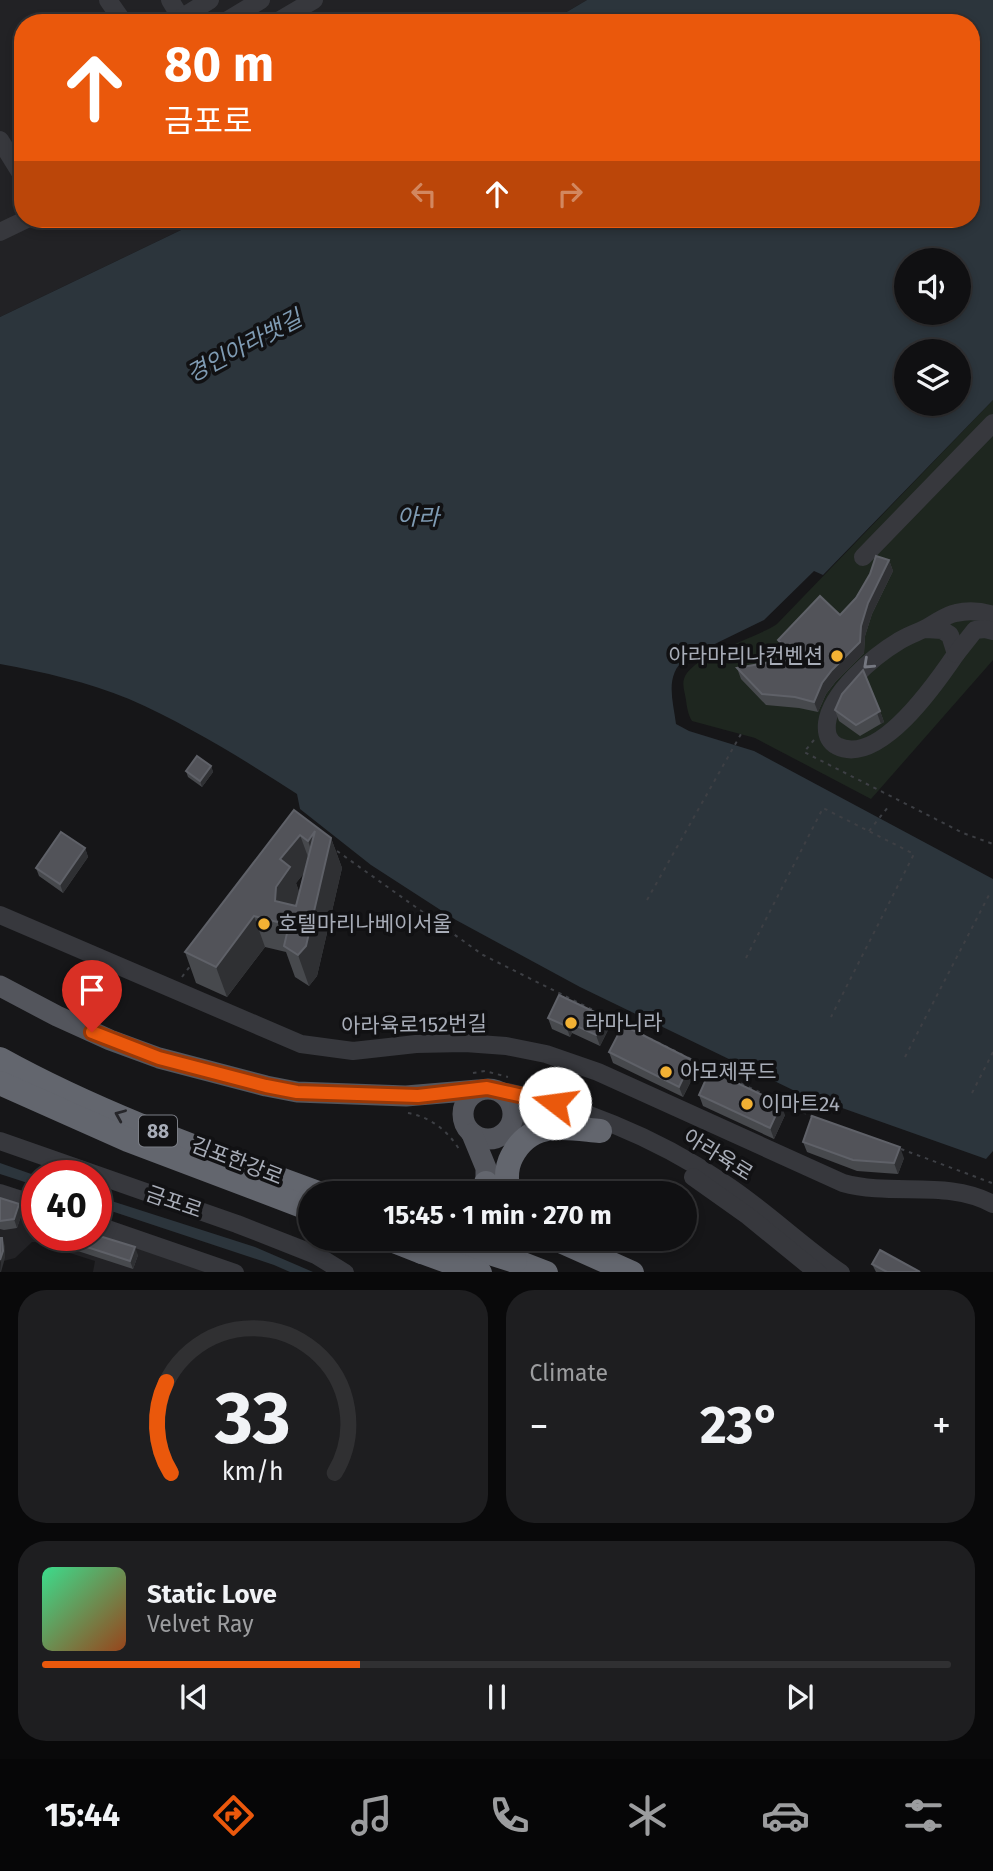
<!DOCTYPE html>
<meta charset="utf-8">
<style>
:root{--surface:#101012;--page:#1e1e20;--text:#f1f3f6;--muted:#9c9d9f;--line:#303032;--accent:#ea580c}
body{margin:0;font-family:"Fira Sans","Noto Sans KR",sans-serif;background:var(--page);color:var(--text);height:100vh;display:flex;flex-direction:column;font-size:26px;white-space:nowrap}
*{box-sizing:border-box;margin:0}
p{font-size:23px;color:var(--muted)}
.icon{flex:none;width:38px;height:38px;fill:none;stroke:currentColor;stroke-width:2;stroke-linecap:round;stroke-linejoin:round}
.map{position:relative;height:1272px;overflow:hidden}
.drawer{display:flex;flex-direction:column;gap:18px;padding:18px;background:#09090a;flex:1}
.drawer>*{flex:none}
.banner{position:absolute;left:14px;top:14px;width:966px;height:214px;border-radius:28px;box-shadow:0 4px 10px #0003,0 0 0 2px var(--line);background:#ea580c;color:#fff;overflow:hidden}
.fabs{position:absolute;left:894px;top:248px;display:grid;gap:14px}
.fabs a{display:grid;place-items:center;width:77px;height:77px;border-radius:50%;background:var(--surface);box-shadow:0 4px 10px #0003,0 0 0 2px var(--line);font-size:35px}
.speed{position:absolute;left:21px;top:1160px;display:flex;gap:14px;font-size:35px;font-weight:700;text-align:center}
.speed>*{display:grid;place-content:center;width:91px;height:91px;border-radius:50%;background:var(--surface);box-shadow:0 4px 10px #0003,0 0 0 2px var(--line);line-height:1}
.speed .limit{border:10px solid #d22;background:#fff;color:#111}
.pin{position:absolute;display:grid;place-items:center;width:60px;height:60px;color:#fff;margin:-72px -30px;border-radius:50% 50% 50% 0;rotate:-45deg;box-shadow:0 0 7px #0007}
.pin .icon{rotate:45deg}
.me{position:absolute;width:77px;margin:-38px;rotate:285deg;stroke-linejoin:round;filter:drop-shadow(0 0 5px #0008)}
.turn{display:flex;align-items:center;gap:24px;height:147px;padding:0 35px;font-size:32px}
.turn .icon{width:91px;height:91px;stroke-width:2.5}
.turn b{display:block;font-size:49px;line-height:60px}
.lanes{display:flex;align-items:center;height:66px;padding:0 35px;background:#0003;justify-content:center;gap:35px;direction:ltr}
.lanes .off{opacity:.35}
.big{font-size:52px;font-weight:700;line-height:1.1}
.drawer .widget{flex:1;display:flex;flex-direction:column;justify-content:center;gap:10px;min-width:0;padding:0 24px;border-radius:28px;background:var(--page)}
.drawer .dial{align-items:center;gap:0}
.dial svg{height:182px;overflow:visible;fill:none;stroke:var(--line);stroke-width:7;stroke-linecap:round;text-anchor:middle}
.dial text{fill:var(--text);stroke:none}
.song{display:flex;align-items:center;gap:21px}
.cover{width:84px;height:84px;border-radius:10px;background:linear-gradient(135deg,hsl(150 70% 55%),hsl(20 70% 35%))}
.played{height:7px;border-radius:4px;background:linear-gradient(90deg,var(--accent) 35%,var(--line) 35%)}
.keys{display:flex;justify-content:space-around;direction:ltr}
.heat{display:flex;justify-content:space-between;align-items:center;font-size:38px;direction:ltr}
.drawer .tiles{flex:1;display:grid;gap:18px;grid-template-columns:1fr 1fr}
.widget:last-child{grid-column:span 2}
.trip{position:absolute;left:298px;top:1181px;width:399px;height:70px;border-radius:35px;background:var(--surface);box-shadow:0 4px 10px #0003,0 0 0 2px var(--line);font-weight:700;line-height:70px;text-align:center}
.menu{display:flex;height:112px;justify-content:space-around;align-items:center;background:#060607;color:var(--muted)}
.menu .icon{width:49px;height:49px}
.menu .current{color:var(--accent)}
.menu b{font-size:32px;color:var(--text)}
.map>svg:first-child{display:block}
.built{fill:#222225}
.green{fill:#1e261f}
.water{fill:#2c353c;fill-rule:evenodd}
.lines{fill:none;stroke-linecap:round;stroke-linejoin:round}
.path{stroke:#3d3f44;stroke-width:2;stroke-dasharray:3.5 5;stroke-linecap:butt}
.minor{stroke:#37383d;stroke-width:18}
.major{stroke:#53555c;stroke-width:21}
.highway{stroke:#63666e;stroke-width:24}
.highway-bridge{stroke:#63666e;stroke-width:24}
.wall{fill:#47494d;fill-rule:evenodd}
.shaded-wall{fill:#2f3033}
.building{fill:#525359;stroke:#5f6168;stroke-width:2;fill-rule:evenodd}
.oneway{stroke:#757881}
.oneway2{stroke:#26262a}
.route-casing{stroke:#983908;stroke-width:18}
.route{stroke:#ea580c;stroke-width:12}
.poi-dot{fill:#f2b134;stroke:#111113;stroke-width:2.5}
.labels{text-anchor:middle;stroke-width:7;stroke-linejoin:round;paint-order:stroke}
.shield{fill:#111113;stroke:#7b7e86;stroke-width:2}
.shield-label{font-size:19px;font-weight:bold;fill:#a8adb8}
.poi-label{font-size:21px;fill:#a8adb8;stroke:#111113;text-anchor:start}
.street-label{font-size:21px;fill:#a8adb8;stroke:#111113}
.water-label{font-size:23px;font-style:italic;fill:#7f9bb3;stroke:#111113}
</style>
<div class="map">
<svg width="993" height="1273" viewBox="0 0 993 1273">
<rect width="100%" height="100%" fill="#161618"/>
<g class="built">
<path d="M0 0H587L548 23H23V219H204L0 317Z"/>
<path d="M0 1199 37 1211V1236H96V1231L197 1265 205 1272H93L95 1261 35 1242H32L15 1258 0 1262Z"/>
</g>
<path class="green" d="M993 400V660L871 799 755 738 692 721C688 714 687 708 686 700 685 693 682 685 684 679 690 656 757 638 777 624Z"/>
<g class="water">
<path d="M587 0H993V400L823 575 814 571 764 620 686 658C664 675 673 700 676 724L689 731 754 751 993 879V1151L986 1159 797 1092 580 987 456 920 371 865 300 809 297 794C243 759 188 725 129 699 88 682 43 672 0 664V317L204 219H971V23H548ZM906 261H959V313H906ZM906 352H959V404H906Z"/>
<path d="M0 1163 37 1176V1186L0 1174Z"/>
<path d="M96 1196 255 1247 313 1272H290L274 1265 96 1206Z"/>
</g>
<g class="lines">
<g class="path">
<path d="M814 740 804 752 963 833 993 844"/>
<path d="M869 831 888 807"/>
<path d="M337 851 483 955 725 1076 813 1117"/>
<path d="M647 900 741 734"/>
<path d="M746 958 823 808 914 854 831 1017"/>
<path d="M182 977 191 965"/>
<path d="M905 1057 989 895 993 897"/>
<path d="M473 1073 485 1071 508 1077"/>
<path d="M972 1093 993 1052"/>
<path d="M408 1113C430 1117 447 1130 459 1149"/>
<path d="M901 1149 992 1183"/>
</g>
<g class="minor">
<path d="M108 0 124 23"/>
<path d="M170 0 184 23"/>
<path d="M181 18 210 0"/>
<path d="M223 23 261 0"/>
<path d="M275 23 314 0"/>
<path d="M0 140 23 177"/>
<path d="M0 232 27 219"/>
<path d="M863 557 993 423"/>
<path d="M926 629 942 630 950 635 956 654C937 682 879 767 837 746 828 741 826 733 827 723 831 692 874 656 899 641 908 635 919 632 928 627 938 622 945 615 956 613 968 610 981 611 993 615"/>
<path d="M956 654 975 630 985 629 993 631"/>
<path d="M0 915 301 1044 353 1051 416 1044 465 1043 506 1046 546 1054 598 1072 843 1183C893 1197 947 1179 993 1204"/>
<path d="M496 1090C575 1104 655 1137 722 1182 764 1209 800 1245 841 1273"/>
<path d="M509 1129C529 1118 546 1114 569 1120"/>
<path d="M0 1141 237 1224 316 1255 345 1273"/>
<path d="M693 1177 748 1216 818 1273"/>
<path d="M0 1193 37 1205"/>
<path d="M96 1225 235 1273"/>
</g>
<g class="major">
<path d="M0 986 57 1016 110 1040 159 1058 266 1086 297 1092 406 1096 478 1090"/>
<circle cx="488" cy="1114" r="25"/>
<path d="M472 1134 486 1168V1194"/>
</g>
<g class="highway">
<path d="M0 1059C101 1115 213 1154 321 1194"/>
<path d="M0 1083 128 1140 310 1209"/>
<path d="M486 1183 491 1194"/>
<path d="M509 1194C506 1181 506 1167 512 1156 531 1119 566 1128 600 1131"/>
<path d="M389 1239 422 1252"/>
<path d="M556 1239 632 1273"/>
<path d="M515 1261 546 1273"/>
</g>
<g class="highway-bridge">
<path d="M446 1239 515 1261"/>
<path d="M422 1252 480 1273"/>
</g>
</g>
<g class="wall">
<path d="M889 560 893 571 872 614 865 636 864 653 836 681 826 694 818 712 799 708 766 705 741 679 737 668 771 662 786 655 782 651 778 640 840 615Z"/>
<path d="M835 710 880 711 884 722 860 736 839 721Z"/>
<path d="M211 766 213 772 202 787 188 777 186 771Z"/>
<path d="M294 810 331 838 342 868 317 976 309 986 295 977 286 952 265 947 227 997 196 983 185 952ZM304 873 299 892 296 883Z"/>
<path d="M85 848 88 857 63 893 39 876 36 868Z"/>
<path d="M548 1018 609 1028 600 1046 572 1033 570 1037 552 1029Z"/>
<path d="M609 1052 692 1060 696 1071 683 1097 613 1063Z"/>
<path d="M699 1095 785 1115 774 1139 703 1106Z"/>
<path d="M803 1142 904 1158 898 1174 857 1171 807 1152Z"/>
<path d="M0 1198 22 1213 17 1228 4 1230 0 1229Z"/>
<path d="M96 1235 138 1255 133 1269 41 1239 40 1236Z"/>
<path d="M872 1264 920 1272H876Z"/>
</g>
<g class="shaded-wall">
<path d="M889 560 893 571 872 614 865 636 864 653 836 681 826 694 818 712 814 702 822 683 861 626 868 603Z"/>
<path d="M880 711 884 722 881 724 877 713Z"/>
<path d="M211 766 213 772 202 787 200 781Z"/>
<path d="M315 831 331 838 342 868 317 976 309 986 298 955 319 871 308 841Z"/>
<path d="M300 835 311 865 296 883 301 897 287 918 275 901 276 887 280 859Z"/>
<path d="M85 848 88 857 63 893 60 884Z"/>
<path d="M254 916 265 947 227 997 216 967Z"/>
<path d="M605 1017 609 1028 600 1046 596 1035Z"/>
<path d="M568 1022 572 1033 570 1037 566 1026Z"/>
<path d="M692 1060 696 1071 683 1097 679 1087Z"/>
<path d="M781 1104 785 1115 774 1139 770 1128Z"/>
<path d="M900 1147 904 1158 898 1174 894 1163Z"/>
<path d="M19 1204 22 1213 17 1228 14 1219Z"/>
<path d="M2 1238 5 1246V1258L1 1272H0Z"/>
<path d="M135 1247 138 1255 133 1269 130 1261Z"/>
</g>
<g class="building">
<path d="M876 556 889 560 868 603 861 626 860 642 832 670 822 683 814 702 795 697 762 694 737 668 771 662 791 653 778 640 820 596 840 615 856 598 870 574Z"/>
<path d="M863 670 880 711 856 725 835 710 842 694Z"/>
<path d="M197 756 211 766 200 781 186 771Z"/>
<path d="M294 810 331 838 306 946 298 955 284 946 289 925 254 916 216 967 185 952ZM315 831 296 906 275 901 276 887 290 867 280 859 300 835 308 841Z"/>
<path d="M61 832 85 848 60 884 36 868Z"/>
<path d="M559 995 605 1017 596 1035 568 1022 566 1026 548 1018Z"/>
<path d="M623 1025 692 1060 679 1087 609 1052Z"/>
<path d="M710 1070 781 1104 770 1128 699 1095Z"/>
<path d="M812 1116 900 1147 894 1163 853 1160 803 1142Z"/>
<path d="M0 1198 19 1204 14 1219 0 1221Z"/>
<path d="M96 1235 135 1247 130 1261 53 1236Z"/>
<path d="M0 1238H2L3 1251 0 1260Z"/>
<path d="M880 1250 920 1272H887L872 1264Z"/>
</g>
<defs><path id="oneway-chevron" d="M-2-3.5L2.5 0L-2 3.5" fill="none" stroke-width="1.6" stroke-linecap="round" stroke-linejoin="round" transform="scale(1.75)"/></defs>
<use class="oneway" href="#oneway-chevron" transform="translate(868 664) rotate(137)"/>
<use class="oneway2" href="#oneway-chevron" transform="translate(120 1115) rotate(-157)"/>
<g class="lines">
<defs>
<path id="route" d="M92 1032 159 1058 266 1086 297 1092 418 1096 487 1088 555 1103"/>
</defs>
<use href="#route" class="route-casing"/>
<use href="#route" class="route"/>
</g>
<g class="poi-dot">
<circle cx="837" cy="656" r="7"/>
<circle cx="264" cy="924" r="7"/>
<circle cx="571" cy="1023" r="7"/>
<circle cx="666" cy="1072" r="7"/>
<circle cx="747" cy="1104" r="7"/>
</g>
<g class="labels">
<rect class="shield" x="139" y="1115.5" width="38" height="31" rx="5"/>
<g class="shield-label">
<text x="158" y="1138">88</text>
</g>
<g class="poi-label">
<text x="823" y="663" text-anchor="end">아라마리나컨벤션</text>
<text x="278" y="931">호텔마리나베이서울</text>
<text x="585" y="1030">라마니라</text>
<text x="680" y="1079">아모제푸드</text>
<text x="761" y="1111">이마트24</text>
</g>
<g class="street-label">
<text transform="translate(414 1025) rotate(-1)" y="7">아라육로152번길</text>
<text transform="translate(718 1155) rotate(32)" y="7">아라육로</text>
<text transform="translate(237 1161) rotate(21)" y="7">김포한강로</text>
<text transform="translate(174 1202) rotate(19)" y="7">금포로</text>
</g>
<g class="water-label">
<text transform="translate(244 346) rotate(-28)" y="8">경인아라뱃길</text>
<text x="418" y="525">아라</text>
</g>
</g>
</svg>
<div class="fabs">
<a><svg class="icon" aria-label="sound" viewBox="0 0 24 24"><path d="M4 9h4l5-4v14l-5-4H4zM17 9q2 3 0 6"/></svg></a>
<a><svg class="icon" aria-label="layers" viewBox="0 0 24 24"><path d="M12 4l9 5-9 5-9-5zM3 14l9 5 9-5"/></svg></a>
</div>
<div class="speed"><div class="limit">40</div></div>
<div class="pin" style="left:92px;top:1032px;background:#d93025"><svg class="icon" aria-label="arrive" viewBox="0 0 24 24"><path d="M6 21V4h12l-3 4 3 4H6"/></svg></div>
<svg class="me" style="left:555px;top:1103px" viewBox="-20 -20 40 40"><circle r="19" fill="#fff"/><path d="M0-13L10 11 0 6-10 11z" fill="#ea580c"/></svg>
<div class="trip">15:45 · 1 min · 270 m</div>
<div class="banner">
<div class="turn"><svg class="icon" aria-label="ahead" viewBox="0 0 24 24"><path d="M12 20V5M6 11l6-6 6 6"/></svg><div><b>80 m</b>금포로</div></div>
<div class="lanes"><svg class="icon off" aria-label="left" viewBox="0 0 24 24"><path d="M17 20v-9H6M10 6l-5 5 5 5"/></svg><svg class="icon" aria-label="ahead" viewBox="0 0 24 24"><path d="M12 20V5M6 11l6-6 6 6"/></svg><svg class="icon off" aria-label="right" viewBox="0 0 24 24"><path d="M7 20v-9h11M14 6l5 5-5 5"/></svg></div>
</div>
</div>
<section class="drawer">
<div class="tiles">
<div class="widget dial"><svg viewBox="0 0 100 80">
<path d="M14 69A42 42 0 1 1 86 69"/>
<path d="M14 69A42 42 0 0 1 12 29" stroke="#ea580c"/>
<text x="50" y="56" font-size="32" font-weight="700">33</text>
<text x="50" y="72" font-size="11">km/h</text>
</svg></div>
<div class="widget"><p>Climate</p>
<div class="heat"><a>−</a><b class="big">23°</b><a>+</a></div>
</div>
<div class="widget">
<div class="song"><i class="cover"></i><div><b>Static Love</b><p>Velvet Ray</p></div></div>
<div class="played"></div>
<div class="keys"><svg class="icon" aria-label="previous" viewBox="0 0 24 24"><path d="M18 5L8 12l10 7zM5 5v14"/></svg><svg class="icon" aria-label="pause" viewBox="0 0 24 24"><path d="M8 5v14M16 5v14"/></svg><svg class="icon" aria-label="next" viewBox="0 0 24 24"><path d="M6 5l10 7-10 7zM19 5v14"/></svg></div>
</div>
</div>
</section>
<nav class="menu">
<b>15:44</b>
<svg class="icon current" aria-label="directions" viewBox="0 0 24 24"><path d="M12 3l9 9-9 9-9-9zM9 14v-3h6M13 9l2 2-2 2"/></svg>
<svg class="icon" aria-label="music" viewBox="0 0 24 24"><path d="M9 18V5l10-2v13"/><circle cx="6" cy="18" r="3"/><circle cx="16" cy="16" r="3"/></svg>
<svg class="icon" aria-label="phone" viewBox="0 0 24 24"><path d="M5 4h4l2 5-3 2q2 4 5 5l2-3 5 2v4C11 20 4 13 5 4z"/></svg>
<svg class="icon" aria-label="climate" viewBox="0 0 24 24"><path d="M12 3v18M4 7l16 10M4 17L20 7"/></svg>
<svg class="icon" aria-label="car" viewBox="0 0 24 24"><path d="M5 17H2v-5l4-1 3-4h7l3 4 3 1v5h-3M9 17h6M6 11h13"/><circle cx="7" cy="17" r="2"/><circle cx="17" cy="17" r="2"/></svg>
<svg class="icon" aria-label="filters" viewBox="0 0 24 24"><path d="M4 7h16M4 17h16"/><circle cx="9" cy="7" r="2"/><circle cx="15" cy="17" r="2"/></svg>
</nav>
